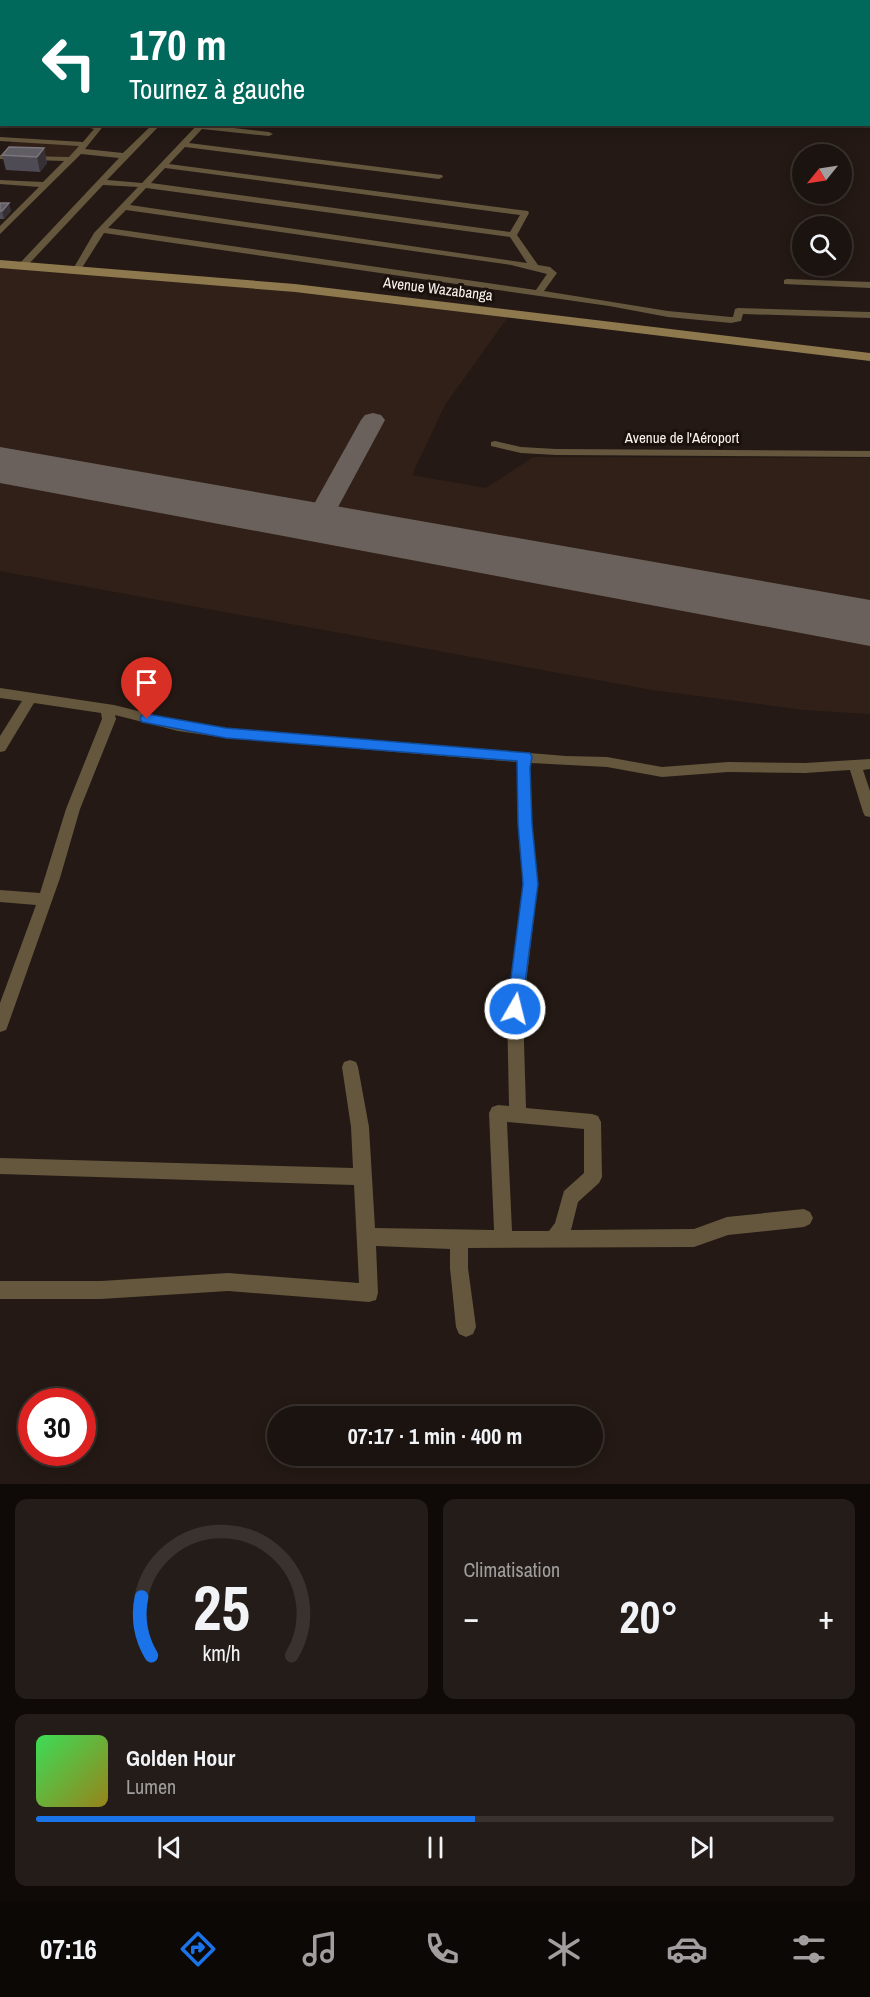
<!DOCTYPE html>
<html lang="fr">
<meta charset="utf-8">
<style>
:root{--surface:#1b130f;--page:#241c18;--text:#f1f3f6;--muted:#a09e9e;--line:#39322f;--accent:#1a73e8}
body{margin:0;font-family:"Archivo Narrow",sans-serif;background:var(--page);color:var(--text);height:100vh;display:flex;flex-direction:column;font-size:22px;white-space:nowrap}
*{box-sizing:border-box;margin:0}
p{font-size:20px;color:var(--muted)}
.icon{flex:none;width:33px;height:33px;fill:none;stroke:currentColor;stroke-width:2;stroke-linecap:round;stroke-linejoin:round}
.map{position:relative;height:1484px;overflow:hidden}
.side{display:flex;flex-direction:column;gap:15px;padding:15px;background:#0f0a08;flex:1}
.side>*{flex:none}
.guide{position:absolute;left:0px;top:0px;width:870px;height:126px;box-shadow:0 3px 15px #0003,0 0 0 2px var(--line);background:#00695c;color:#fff;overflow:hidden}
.needle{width:39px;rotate:240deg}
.buttons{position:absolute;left:792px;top:144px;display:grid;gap:12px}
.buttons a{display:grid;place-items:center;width:60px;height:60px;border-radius:50%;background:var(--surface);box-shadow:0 3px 15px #0003,0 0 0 2px var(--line);font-size:30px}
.speed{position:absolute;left:18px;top:1388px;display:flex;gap:12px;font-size:30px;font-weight:700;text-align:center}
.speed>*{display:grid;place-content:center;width:78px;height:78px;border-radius:50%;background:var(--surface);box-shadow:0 3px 15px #0003,0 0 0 2px var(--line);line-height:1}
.speed .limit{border:9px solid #d22;background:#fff;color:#111}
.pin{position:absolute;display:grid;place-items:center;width:51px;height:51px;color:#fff;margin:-62px -26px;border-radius:50% 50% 50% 0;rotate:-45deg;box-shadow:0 0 6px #0007}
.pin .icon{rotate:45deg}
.me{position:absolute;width:66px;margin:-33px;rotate:8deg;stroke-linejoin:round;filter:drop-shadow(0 0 4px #0008)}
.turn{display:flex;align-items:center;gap:21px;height:126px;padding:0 30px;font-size:27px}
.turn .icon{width:78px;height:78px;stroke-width:2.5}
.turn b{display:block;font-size:42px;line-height:51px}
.big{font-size:45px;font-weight:700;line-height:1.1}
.side .tile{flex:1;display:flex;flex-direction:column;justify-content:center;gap:9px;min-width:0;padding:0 21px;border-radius:12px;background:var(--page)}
.side .dial{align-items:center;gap:0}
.dial svg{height:156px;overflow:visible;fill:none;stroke:var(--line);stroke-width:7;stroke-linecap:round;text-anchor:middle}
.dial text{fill:var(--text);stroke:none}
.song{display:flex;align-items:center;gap:18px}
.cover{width:72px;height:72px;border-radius:9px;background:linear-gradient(135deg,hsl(130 70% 55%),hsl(50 70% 35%))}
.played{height:6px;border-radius:3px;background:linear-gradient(90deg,var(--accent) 55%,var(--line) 55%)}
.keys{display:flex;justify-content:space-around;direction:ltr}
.heat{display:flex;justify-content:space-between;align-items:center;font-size:33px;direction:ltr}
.side .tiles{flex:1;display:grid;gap:15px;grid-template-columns:1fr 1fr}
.tile:last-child{grid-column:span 2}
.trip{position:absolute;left:267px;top:1406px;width:336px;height:60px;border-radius:30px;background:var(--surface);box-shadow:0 3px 15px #0003,0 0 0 2px var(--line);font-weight:700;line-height:60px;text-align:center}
.tab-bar{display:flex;height:96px;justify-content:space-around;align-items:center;background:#0b0806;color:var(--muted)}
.tab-bar .icon{width:42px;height:42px}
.tab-bar .on{color:var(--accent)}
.tab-bar b{font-size:27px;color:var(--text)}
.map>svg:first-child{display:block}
.built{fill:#302018}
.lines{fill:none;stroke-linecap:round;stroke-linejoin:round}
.taxiway{fill:#6b615c;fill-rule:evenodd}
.runway{fill:#6b615c;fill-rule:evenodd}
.street{fill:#64573d;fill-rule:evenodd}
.secondary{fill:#8e784d;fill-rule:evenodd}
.wall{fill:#4f4b55}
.shaded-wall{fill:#362f34}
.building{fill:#615d65;stroke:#7a747b;stroke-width:1.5}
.route{fill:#1a73e8;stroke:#114b97;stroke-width:1.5}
.labels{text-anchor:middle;stroke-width:6;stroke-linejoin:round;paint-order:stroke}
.far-street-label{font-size:15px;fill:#fbf3ef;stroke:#1a100c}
</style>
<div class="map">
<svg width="870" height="1484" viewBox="0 0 870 1484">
<rect width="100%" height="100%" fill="#241914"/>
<g class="built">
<path d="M13 140 81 144 71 157 3 153Z"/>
<path d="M0 266 307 290 508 317 445 405 412 475 486 488 533 457 870 458V714L804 710 652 690 0 571Z"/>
</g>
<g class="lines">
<path class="taxiway" d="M373 413 381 415 385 420 330 522 326 528 317 530 308 528 304 522 361 420 365 415Z"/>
<path class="runway" d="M0 447 870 600V646L0 483Z"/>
<g class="street">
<path d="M19 0H26L18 2Z"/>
<path d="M507 0H514L505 2Z"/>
<rect x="0" y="2" width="2" height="4"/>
<rect x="0" y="15" width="2" height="4"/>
<path d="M0 26H2L0 32Z"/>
<rect x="0" y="45" width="2" height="4"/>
<rect x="0" y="62" width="2" height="4"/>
<rect x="0" y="79" width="2" height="4"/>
<rect x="0" y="98" width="2" height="4"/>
<rect x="0" y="118" width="2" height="4"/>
<path d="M73 124H105L85 149 123 153 153 124H161L107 180 142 183 198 124 269 132 273 134 269 136 202 129 189 143 442 175 443 177 439 179 185 147 169 164 528 211 529 213 517 235 538 265 550 267 557 273 544 291 668 311 731 317H733L735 309 738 308 870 312V318L743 314 741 321 731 323 668 317 609 306 104 233 80 271H74L73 269 94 233 138 187 103 185 26 267H20V263L119 158 81 154 0 234V226L39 187 0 184V180L43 182 64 161 0 159V155L69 157 79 146 0 141V137L83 142 94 129ZM165 168 520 215 510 232 151 183ZM146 188 510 237 527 263 130 205ZM126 210 511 265 547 274 536 290 108 228Z"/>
<path d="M787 279 870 282V288L784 284V280Z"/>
<path d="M495 441 521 447 556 449 870 451V457L556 455 521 453 491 446V442Z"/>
<path d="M0 688 114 705 178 721 226 728 566 756 607 757 662 767 728 762 805 763 870 759V769L863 770 870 791V817L865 816 863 812 850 770 805 773 728 772 662 777 607 767 531 763 530 768 533 843 538 884 523 1009 526 1108 592 1114 598 1116 601 1122 602 1177 599 1183 578 1202 571 1230 694 1229 727 1217 804 1209 810 1212 813 1218 810 1224 804 1227 728 1235 694 1247 468 1248V1268L476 1327 473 1334 466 1337 459 1334 456 1327 450 1268V1249L376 1246 378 1293 376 1300 369 1302 228 1291 101 1299H0V1281H101L228 1273 359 1283 354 1185 0 1174V1158L353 1168 351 1127 342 1067 344 1062 350 1060 356 1062 358 1067 369 1127 375 1228 494 1230 489 1113 492 1107 498 1105 509 1106 507 1009 524 884 519 843 517 762 226 738 178 731 115 715 116 719 80 809 60 878 8 1025 6 1030 0 1032V1003L36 905 0 902V890L40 893 66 809 102 719 101 713 34 703 5 751 0 752V736L22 701 0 698ZM507 1122 584 1129V1173L564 1191 555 1223 549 1231H512Z"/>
</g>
<path class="secondary" d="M0 260 295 284 870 353V361L295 292 0 268Z"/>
</g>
<g class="wall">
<path d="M44 148 47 163 40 172 6 170 2 155Z"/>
<path d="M0 203 11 211 4 219H0Z"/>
</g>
<g class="shaded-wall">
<path d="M44 148 47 163 40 172 37 157Z"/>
<path d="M9 203 11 211 4 219 2 211Z"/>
</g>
<g class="building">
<path d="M9 147 44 148 37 157 2 155Z"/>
<path d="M0 203H9L2 211H0Z"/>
</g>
<path class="route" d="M147 714 226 728 530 753 532 757 530 768 532 824 538 884 521 1014 515 1016 509 1014 507 1009 523 884 518 824 517 761 226 738 142 722 140 719 142 715Z"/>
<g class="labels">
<g class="far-street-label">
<text transform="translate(438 289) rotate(7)" y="5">Avenue Wazabanga</text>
<text x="682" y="443">Avenue de l'Aéroport</text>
</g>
</g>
</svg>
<div class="buttons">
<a><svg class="needle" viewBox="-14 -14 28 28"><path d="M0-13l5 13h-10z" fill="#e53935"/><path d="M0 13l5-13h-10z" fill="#a09e9e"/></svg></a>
<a><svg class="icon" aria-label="search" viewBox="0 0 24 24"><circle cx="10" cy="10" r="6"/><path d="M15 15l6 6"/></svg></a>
</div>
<div class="speed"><div class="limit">30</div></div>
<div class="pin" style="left:147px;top:719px;background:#d93025"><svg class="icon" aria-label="arrive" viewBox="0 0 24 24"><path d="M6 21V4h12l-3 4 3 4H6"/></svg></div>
<svg class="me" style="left:515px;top:1009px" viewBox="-20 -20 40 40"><circle r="17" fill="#1a73e8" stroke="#fff" stroke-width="3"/><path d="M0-11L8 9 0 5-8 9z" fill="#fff"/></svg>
<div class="trip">07:17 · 1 min · 400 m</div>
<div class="guide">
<div class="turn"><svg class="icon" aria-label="left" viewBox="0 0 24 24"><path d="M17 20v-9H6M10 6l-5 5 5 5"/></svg><div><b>170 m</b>Tournez à gauche</div></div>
</div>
</div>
<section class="side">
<div class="tiles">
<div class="tile dial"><svg viewBox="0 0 100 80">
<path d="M14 69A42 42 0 1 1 86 69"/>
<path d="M14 69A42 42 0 0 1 9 39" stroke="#1a73e8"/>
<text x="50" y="56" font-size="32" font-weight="700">25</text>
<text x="50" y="72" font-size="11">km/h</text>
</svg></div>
<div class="tile"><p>Climatisation</p>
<div class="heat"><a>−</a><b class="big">20°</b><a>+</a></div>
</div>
<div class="tile">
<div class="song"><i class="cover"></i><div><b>Golden Hour</b><p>Lumen</p></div></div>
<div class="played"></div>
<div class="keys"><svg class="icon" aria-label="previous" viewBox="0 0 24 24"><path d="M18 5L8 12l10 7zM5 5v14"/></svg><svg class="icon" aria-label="pause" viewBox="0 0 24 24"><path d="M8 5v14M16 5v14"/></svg><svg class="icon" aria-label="next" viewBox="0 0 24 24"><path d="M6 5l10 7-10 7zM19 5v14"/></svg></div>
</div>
</div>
</section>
<nav class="tab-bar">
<b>07:16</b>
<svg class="icon on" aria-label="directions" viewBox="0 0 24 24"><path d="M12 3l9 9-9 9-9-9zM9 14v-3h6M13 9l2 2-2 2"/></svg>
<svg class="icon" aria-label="music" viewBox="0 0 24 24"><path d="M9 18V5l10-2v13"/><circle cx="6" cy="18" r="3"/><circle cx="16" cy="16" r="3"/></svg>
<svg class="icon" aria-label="phone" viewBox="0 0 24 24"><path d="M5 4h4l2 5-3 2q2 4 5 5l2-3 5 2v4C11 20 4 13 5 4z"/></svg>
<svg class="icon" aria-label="climate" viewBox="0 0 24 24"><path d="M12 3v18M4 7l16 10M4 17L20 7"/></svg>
<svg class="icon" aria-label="car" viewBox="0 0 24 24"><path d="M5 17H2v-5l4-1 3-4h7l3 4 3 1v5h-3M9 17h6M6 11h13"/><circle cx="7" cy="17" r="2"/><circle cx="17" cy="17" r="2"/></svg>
<svg class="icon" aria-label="filters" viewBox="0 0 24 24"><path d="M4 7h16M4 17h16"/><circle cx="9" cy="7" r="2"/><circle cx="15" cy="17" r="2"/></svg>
</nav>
